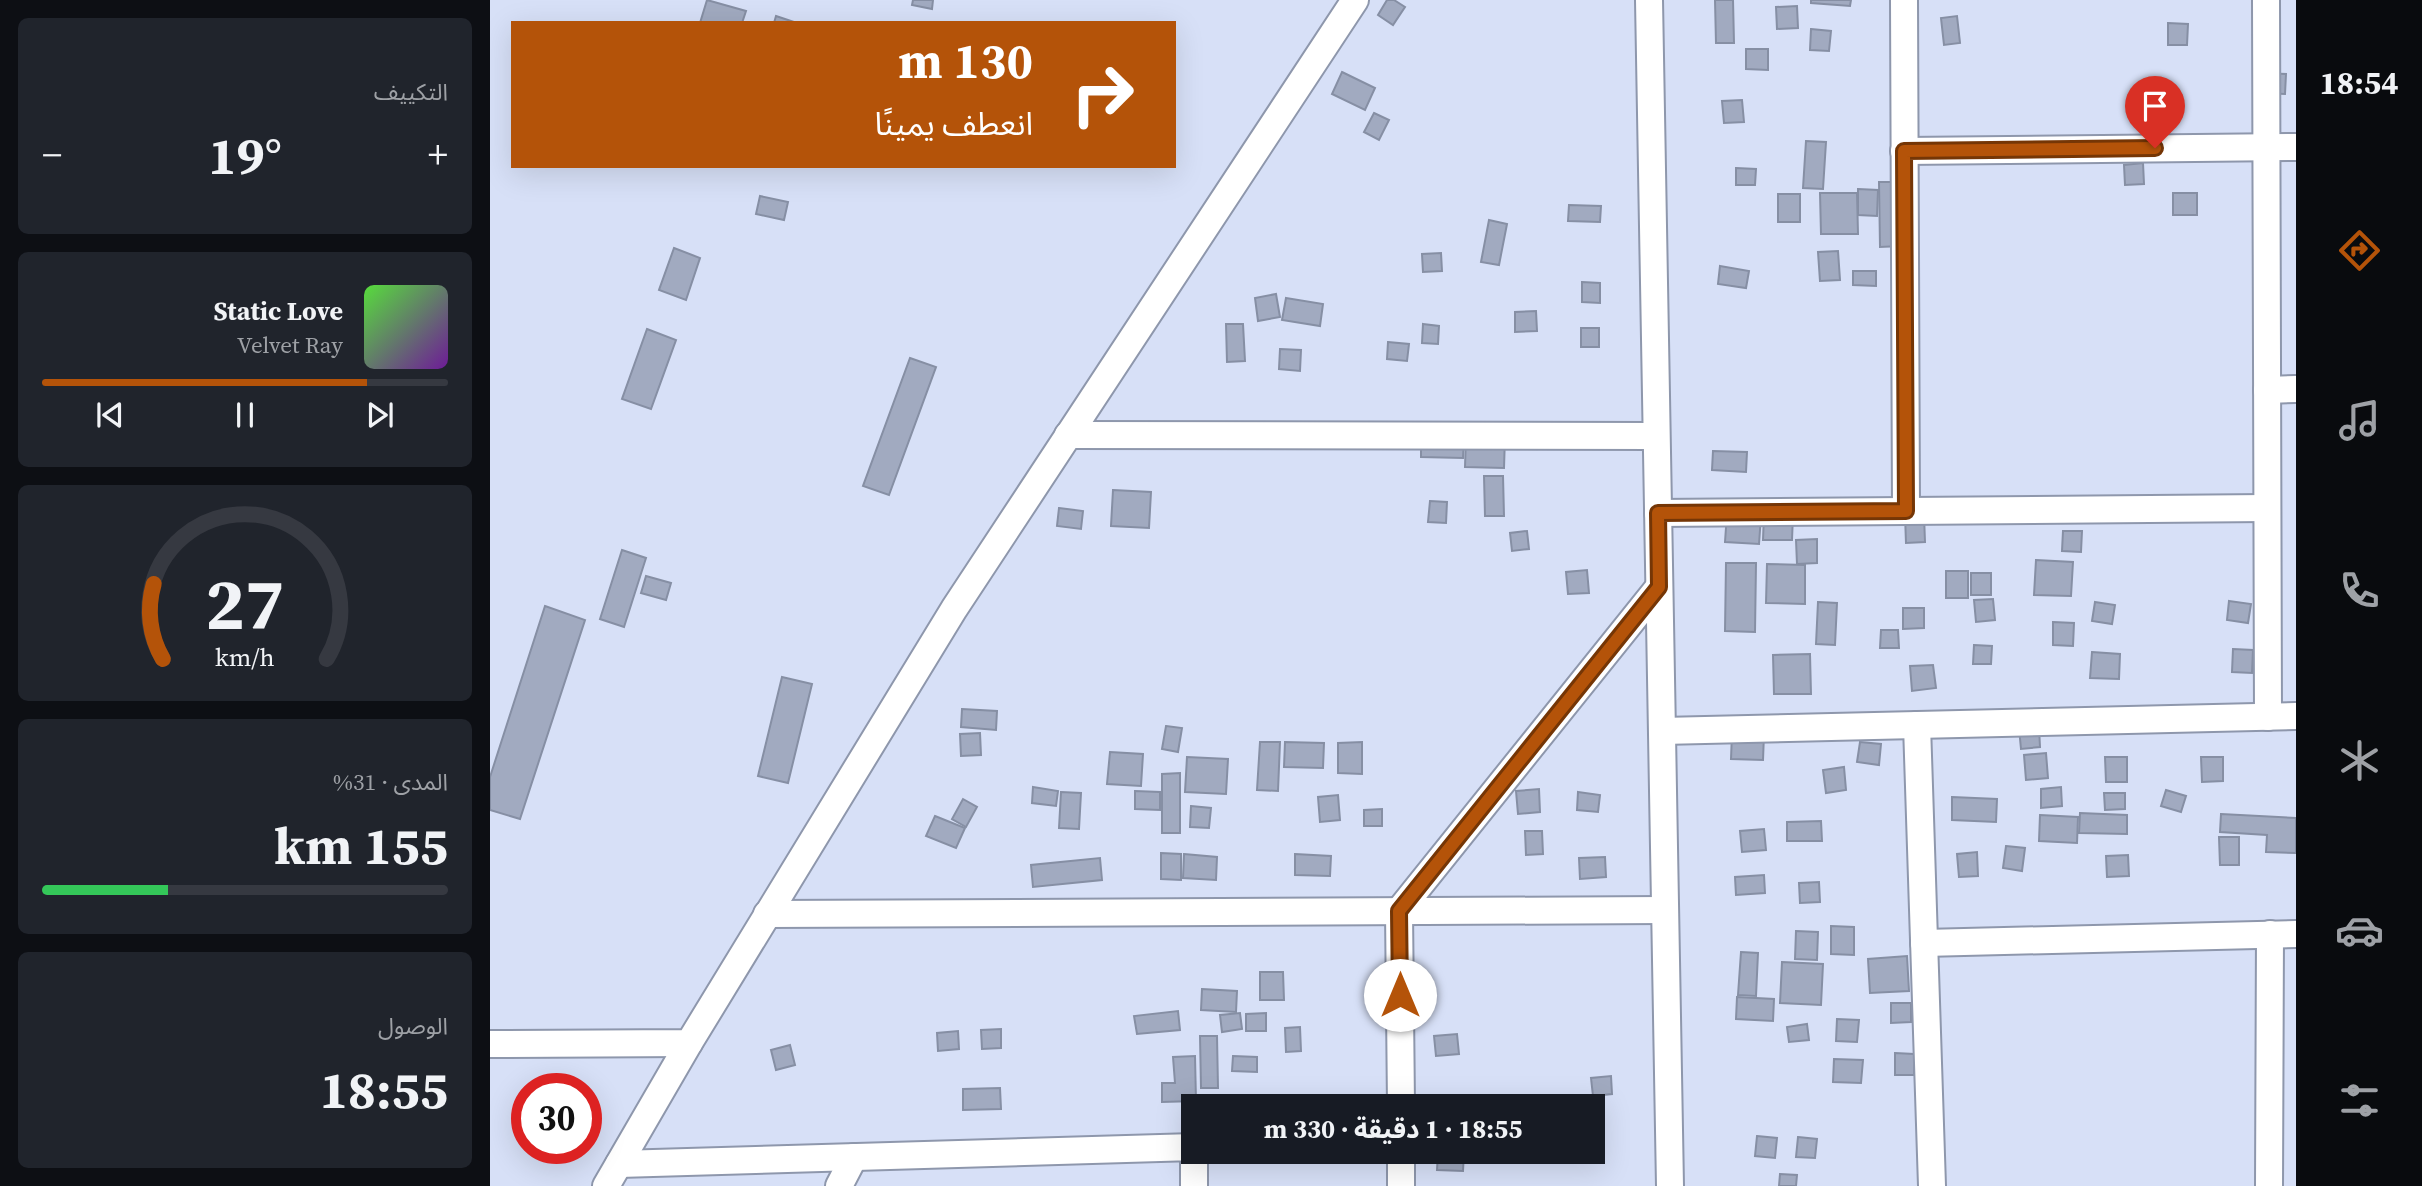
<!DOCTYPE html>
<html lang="ar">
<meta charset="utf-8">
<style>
:root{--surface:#171b24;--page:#20242c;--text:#f1f3f6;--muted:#9ea1a6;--line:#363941;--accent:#b45309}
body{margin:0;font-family:"Source Serif 4","Noto Sans Arabic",serif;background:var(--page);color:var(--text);direction:rtl;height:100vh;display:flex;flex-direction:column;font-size:26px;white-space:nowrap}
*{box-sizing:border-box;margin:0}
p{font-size:23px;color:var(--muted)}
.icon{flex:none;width:38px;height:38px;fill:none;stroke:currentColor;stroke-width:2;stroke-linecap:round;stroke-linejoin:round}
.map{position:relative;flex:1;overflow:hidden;direction:ltr}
.side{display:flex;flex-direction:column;gap:18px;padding:18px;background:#0d0f14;width:490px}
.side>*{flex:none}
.guide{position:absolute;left:21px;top:21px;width:665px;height:147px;border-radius:0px;box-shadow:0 7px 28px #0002;direction:rtl;background:#b45309;color:#fff;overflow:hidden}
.speed{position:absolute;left:21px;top:1073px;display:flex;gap:14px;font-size:35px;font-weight:700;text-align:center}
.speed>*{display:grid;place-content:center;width:91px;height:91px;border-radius:50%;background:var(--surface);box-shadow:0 7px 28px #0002;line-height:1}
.speed .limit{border:10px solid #d22;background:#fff;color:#111}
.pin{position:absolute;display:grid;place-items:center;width:60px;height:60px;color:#fff;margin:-72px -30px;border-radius:50% 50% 50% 0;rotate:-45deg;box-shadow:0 0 7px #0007}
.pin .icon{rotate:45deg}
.me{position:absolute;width:77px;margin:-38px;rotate:0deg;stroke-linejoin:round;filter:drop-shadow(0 0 5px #0008)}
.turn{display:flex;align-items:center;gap:24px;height:147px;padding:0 28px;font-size:32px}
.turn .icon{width:91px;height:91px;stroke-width:2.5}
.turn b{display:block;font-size:49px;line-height:60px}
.big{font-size:52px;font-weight:700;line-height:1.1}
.side .tile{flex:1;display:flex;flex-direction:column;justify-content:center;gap:10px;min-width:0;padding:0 24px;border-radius:10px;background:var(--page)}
.side .dial{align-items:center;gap:0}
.dial svg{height:182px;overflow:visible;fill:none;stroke:var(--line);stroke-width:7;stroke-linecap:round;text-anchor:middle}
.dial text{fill:var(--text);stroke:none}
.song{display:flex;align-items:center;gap:21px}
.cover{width:84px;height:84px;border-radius:10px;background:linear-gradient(135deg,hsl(110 70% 55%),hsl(280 70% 35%))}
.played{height:7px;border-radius:4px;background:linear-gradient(90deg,var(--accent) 80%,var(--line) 80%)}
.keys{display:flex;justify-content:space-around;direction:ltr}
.heat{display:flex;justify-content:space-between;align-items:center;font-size:38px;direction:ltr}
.charge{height:10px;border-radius:5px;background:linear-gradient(90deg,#34c759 31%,var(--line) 0)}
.trip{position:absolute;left:691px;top:1094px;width:424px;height:70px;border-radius:0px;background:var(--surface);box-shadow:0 7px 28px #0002;font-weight:700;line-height:70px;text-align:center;direction:rtl}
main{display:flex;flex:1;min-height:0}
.dock{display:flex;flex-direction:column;width:126px;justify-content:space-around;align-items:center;background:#090b0e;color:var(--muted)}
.dock .icon{width:49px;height:49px}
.dock .current{color:var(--accent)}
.dock b{font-size:32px;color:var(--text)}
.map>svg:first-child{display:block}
.building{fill:#a1aac0;stroke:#868fa4;stroke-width:2}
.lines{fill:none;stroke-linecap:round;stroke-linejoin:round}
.minor-casing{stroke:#8e97ac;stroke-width:30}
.minor{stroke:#fff;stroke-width:26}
.route-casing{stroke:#753606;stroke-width:18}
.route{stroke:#b45309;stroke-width:12}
</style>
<main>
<nav class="dock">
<b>18:54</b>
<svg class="icon current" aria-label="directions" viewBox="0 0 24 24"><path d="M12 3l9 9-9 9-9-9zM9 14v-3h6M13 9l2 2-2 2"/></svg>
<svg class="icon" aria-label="music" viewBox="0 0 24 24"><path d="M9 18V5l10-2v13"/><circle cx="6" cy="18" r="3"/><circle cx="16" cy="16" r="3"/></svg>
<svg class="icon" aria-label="phone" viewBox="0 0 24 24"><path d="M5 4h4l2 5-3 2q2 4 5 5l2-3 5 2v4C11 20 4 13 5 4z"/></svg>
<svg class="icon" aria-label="climate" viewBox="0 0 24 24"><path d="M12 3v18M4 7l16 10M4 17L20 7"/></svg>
<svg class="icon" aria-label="car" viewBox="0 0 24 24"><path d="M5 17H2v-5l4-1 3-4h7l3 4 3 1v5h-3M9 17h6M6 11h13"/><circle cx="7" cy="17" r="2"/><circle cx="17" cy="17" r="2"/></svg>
<svg class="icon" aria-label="filters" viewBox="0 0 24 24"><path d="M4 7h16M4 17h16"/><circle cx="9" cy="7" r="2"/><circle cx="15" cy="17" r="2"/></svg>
</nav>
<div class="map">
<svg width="1806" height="1186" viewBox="0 0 1806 1186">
<rect width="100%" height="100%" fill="#d7e0f7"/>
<g class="building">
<path d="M217 0 256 11 252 23H210Z"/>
<path d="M423 0H443L442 9 422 5Z"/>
<path d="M897 0H904L915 7 903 25 888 15Z"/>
<path d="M1225 0H1243L1244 43H1226Z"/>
<path d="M1321 0H1361L1360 6 1321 3Z"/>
<path d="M1307 6 1308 28 1287 29 1286 7Z"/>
<path d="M286 16 304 22V23H284Z"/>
<path d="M1467 16 1470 43 1454 45 1451 18Z"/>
<path d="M1678 23 1698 24 1697 45H1678Z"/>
<path d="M1321 29 1341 31 1339 51 1320 50Z"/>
<path d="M1256 49H1278V70L1256 69Z"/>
<path d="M852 72 885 88 875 110 842 94Z"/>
<path d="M1770 73 1796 74 1795 94 1769 93Z"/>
<path d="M1252 100 1254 122 1234 123 1232 101Z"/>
<path d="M884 113 899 120 889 140 874 132Z"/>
<path d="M1316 141 1336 142 1333 189 1313 188Z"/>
<path d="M1653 163 1654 184 1635 185 1634 165Z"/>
<path d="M1246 168 1266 169 1265 185H1246Z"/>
<path d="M1389 182H1410L1411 246 1390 247Z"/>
<path d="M1368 189 1388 190 1387 216 1368 215Z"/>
<path d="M1330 193H1367L1368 234H1331Z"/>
<rect x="1683" y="193" width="24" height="22"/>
<rect x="1288" y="194" width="22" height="28"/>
<path d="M270 196 298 202 294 220 266 214Z"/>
<path d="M1079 205 1111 206 1110 222 1078 221Z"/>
<path d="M999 220 1017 224 1009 265 991 262Z"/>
<path d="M184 248 210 258 196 300 169 290Z"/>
<path d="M1348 251 1350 280 1330 281 1328 252Z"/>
<path d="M951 253 952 271 933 272 932 254Z"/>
<path d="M1230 266 1259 271 1256 288 1228 284Z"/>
<path d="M1363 271H1386V286L1363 285Z"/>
<path d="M1092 282 1110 283V303L1092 302Z"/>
<path d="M786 294 790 317 768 321 765 298Z"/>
<path d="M796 298 833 304 830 326 792 320Z"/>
<path d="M1046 311 1047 331 1025 332V312Z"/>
<path d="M736 324H753L755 361 737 362Z"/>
<path d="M933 324 949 326 948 344 932 343Z"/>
<rect x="1091" y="328" width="18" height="19"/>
<path d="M157 329 186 340 161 409 132 399Z"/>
<path d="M898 342 919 344 917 361 897 359Z"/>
<path d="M790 349 811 350 810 371 789 369Z"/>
<path d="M420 358 446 367 399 495 373 486Z"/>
<path d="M976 435 1015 436 1014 468 975 467Z"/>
<path d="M931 436 974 437 973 458 931 457Z"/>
<path d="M1223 451 1257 452 1256 472 1222 470Z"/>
<path d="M994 476H1013L1014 516H995Z"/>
<path d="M623 490 661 492 659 528 621 526Z"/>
<path d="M940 501 957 502 956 523 938 522Z"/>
<path d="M569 508 593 511 591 529 567 526Z"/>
<path d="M1237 513 1271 516 1269 544 1235 542Z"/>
<path d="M1274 514 1303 515 1302 540H1273Z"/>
<path d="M1415 515H1434L1435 542 1416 543Z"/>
<path d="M1037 531 1039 549 1022 551 1020 533Z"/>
<path d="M1573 531H1592L1591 552 1572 551Z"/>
<path d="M1327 539V563L1307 564 1306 540Z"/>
<path d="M132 550 156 558 134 627 110 619Z"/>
<path d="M1546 560 1583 562 1581 596 1544 595Z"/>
<path d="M1236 563H1266L1265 632 1235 631Z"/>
<path d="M1277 564 1315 565V604L1276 603Z"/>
<path d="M1097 570 1099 593 1078 594 1076 572Z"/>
<rect x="1456" y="571" width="22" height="27"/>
<rect x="1481" y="573" width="20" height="22"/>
<path d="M156 576 181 583 176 600 151 593Z"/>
<path d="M1503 599 1505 620 1486 622 1484 600Z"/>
<path d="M1739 601 1761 604 1758 623 1737 620Z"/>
<path d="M1328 602 1347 603 1345 645 1326 644Z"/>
<path d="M1605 602 1625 605 1622 624 1602 621Z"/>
<path d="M55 606 95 620 30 819 0 810V777Z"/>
<path d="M1413 608H1434V628L1413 629Z"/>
<path d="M1563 622 1584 623 1583 646 1563 645Z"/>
<path d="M1391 630H1408L1409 648H1390Z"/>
<path d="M1484 645 1502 646 1501 664H1483Z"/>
<path d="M1743 649 1763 650 1762 673 1742 672Z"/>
<path d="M1602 652 1630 654 1629 679 1600 678Z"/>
<path d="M1320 654 1321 694H1284L1283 655Z"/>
<path d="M1443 665 1446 688 1422 691 1420 666Z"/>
<path d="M292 677 322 684 298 783 268 776Z"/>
<path d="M472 709 507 711 506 730 471 727Z"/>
<path d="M676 726 692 728 688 752 672 749Z"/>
<path d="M1549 727 1550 747 1531 749 1529 728Z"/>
<path d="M490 733 491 755 471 756 470 734Z"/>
<path d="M1242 733 1274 734 1273 760 1241 759Z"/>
<path d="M770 742H790L788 791 767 790Z"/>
<path d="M795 742 834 743 833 768 794 767Z"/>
<path d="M872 742V774L848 773V743Z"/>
<path d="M1370 742 1391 744 1389 765 1367 762Z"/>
<path d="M620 752 653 754 651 786 617 784Z"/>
<path d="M1556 753 1558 778 1536 780 1534 755Z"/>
<path d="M697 757 738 759 736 794 695 792Z"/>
<path d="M1615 757H1637V782H1616Z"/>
<path d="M1711 757H1733V781L1712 782Z"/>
<path d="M1354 767 1356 790 1336 793 1333 770Z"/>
<path d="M690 773V833H672V774Z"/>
<path d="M543 787 568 791 566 806 542 803Z"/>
<path d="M1571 787 1572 806 1551 808V789Z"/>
<path d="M1049 789 1050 812 1028 814 1026 791Z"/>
<path d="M1676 790 1696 796 1691 812 1671 806Z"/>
<path d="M645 791 670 792V810L645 809Z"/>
<path d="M571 792 591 793 589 829 569 828Z"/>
<path d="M1088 792 1110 795 1108 812 1087 810Z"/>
<path d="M1614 793H1635V809L1615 810Z"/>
<path d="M848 795 850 820 830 822 828 797Z"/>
<path d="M1462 797 1507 799 1506 822 1462 820Z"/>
<path d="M473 799 487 807 476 827 462 819Z"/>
<path d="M701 806 721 808 719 828 700 827Z"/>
<path d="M892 809V826H874V810Z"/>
<path d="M1590 813 1637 815V834L1589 833Z"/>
<path d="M1731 814 1806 818V853L1776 852 1777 835 1730 832Z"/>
<path d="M1550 815 1588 817 1587 843 1549 841Z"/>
<path d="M445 816 475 828 466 848 436 836Z"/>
<path d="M1331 821 1332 841H1297V822Z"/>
<path d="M1274 829 1276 850 1252 852 1250 831Z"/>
<path d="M1035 831H1052L1053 854 1036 855Z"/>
<path d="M1729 837H1749V865H1730Z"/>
<path d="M1516 846 1535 848 1532 871 1513 868Z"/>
<path d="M1487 852 1488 876 1469 877 1467 854Z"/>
<path d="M671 853 691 854V880L671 879Z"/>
<path d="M694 854 727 857 726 880 693 878Z"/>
<path d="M805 854 841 856 840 876 805 875Z"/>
<path d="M1638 855 1639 876 1617 877 1616 856Z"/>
<path d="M1115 857 1116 877 1090 879 1089 858Z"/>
<path d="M610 858 612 880 543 887 541 865Z"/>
<path d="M1274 875 1275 893 1246 895 1245 877Z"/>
<path d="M1329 882 1330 902 1310 903 1309 883Z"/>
<path d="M1341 926 1364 927V955L1341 954Z"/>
<path d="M1306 931 1328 932 1327 960 1305 959Z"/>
<path d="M1251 952 1268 953 1266 996 1248 995Z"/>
<path d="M1417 956 1419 991 1380 993 1378 959Z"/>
<path d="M1292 962 1333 964 1331 1005 1290 1003Z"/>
<path d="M770 972H793L794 1000H770Z"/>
<path d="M712 989 747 991 746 1012 711 1010Z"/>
<path d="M1247 997 1284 999 1283 1021 1246 1019Z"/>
<path d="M1401 1003H1421V1022L1401 1023Z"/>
<path d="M688 1011 690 1030 647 1034 644 1016Z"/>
<path d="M750 1013 752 1029 732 1032 730 1015Z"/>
<path d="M776 1013V1031H756V1014Z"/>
<path d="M1347 1019 1369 1020 1367 1042 1346 1041Z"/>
<path d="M1317 1024 1319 1040 1299 1042 1297 1027Z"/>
<path d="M810 1027 811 1051 796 1052 795 1028Z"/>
<path d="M511 1029V1048L492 1049 491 1030Z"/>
<path d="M468 1031 469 1049 448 1051 447 1033Z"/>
<path d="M967 1034 969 1054 946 1056 944 1036Z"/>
<path d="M710 1036H727L728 1088H711Z"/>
<path d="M300 1045 305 1065 286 1070 281 1050Z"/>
<path d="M1405 1053 1424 1054V1075H1405Z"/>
<path d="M705 1056 706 1101 672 1102V1083H685L683 1057Z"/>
<path d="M743 1056 767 1057V1072L742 1071Z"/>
<path d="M1344 1059 1373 1060 1371 1083 1343 1082Z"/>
<path d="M1121 1076 1122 1094 1103 1096 1101 1078Z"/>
<path d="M510 1088 511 1109 473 1110V1089Z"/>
<path d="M1048 1099 1066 1101 1065 1106H1048Z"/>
<path d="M1267 1136 1287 1138 1285 1158 1265 1156Z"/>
<path d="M1308 1137 1327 1139 1325 1158 1306 1157Z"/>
<path d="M948 1152H974L973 1171 947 1170Z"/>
<path d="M1290 1174 1307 1175 1306 1186H1289Z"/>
</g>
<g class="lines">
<defs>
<g id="minor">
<path d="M1159 0 1180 1186"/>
<path d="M1414 0 1416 511"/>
<path d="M1776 0 1778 717"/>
<path d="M1414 151 1806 147"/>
<path d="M1777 390 1806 389"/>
<path d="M578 435 1166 436"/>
<path d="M1168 513 1777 508"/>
<path d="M1427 725 1442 1186"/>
<path d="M1172 731 1806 716"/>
<path d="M277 914 1175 910"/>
<path d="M1434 943 1806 934"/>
<path d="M0 1044 199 1043 464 609 865 0"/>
<path d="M911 1106 909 911 1169 587"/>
<path d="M911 1152V1186"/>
<path d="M129 1164 704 1147V1186"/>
<path d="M116 1186 199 1043"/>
<path d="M349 1186 364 1157"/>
<path d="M1779 1186 1780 934"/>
</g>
</defs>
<use href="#minor" class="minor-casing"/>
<use href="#minor" class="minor"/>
</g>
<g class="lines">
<defs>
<path id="route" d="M910 995 909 911 1169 587 1168 513 1416 511 1414 151 1665 148"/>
</defs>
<use href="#route" class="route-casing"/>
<use href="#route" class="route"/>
</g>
</svg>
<div class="speed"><div class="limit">30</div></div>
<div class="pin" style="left:1665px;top:148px;background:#d93025"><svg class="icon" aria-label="arrive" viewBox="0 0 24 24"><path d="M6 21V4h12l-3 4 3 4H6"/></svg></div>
<svg class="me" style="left:910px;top:995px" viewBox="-20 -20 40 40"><circle r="19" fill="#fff"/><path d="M0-13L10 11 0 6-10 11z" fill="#b45309"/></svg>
<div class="trip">18:55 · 1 دقيقة · 330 m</div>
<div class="guide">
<div class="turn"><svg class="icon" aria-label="right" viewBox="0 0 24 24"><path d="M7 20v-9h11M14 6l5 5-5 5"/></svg><div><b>130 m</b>انعطف يمينًا</div></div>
</div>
</div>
<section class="side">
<div class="tile"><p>التكييف</p>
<div class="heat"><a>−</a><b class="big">19°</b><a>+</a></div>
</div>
<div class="tile">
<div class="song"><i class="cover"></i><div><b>Static Love</b><p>Velvet Ray</p></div></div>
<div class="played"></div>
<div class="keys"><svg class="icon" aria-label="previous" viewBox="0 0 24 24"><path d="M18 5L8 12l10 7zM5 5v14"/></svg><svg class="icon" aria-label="pause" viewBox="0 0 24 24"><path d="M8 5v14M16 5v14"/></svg><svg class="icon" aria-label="next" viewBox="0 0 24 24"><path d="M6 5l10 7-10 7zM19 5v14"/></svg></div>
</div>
<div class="tile dial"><svg viewBox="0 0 100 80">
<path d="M14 69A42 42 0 1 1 86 69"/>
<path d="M14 69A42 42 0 0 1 10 36" stroke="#b45309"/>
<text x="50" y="56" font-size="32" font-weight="700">27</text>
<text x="50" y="72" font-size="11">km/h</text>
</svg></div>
<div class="tile"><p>المدى · 31%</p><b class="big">155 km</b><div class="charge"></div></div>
<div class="tile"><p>الوصول</p><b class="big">18:55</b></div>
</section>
</main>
